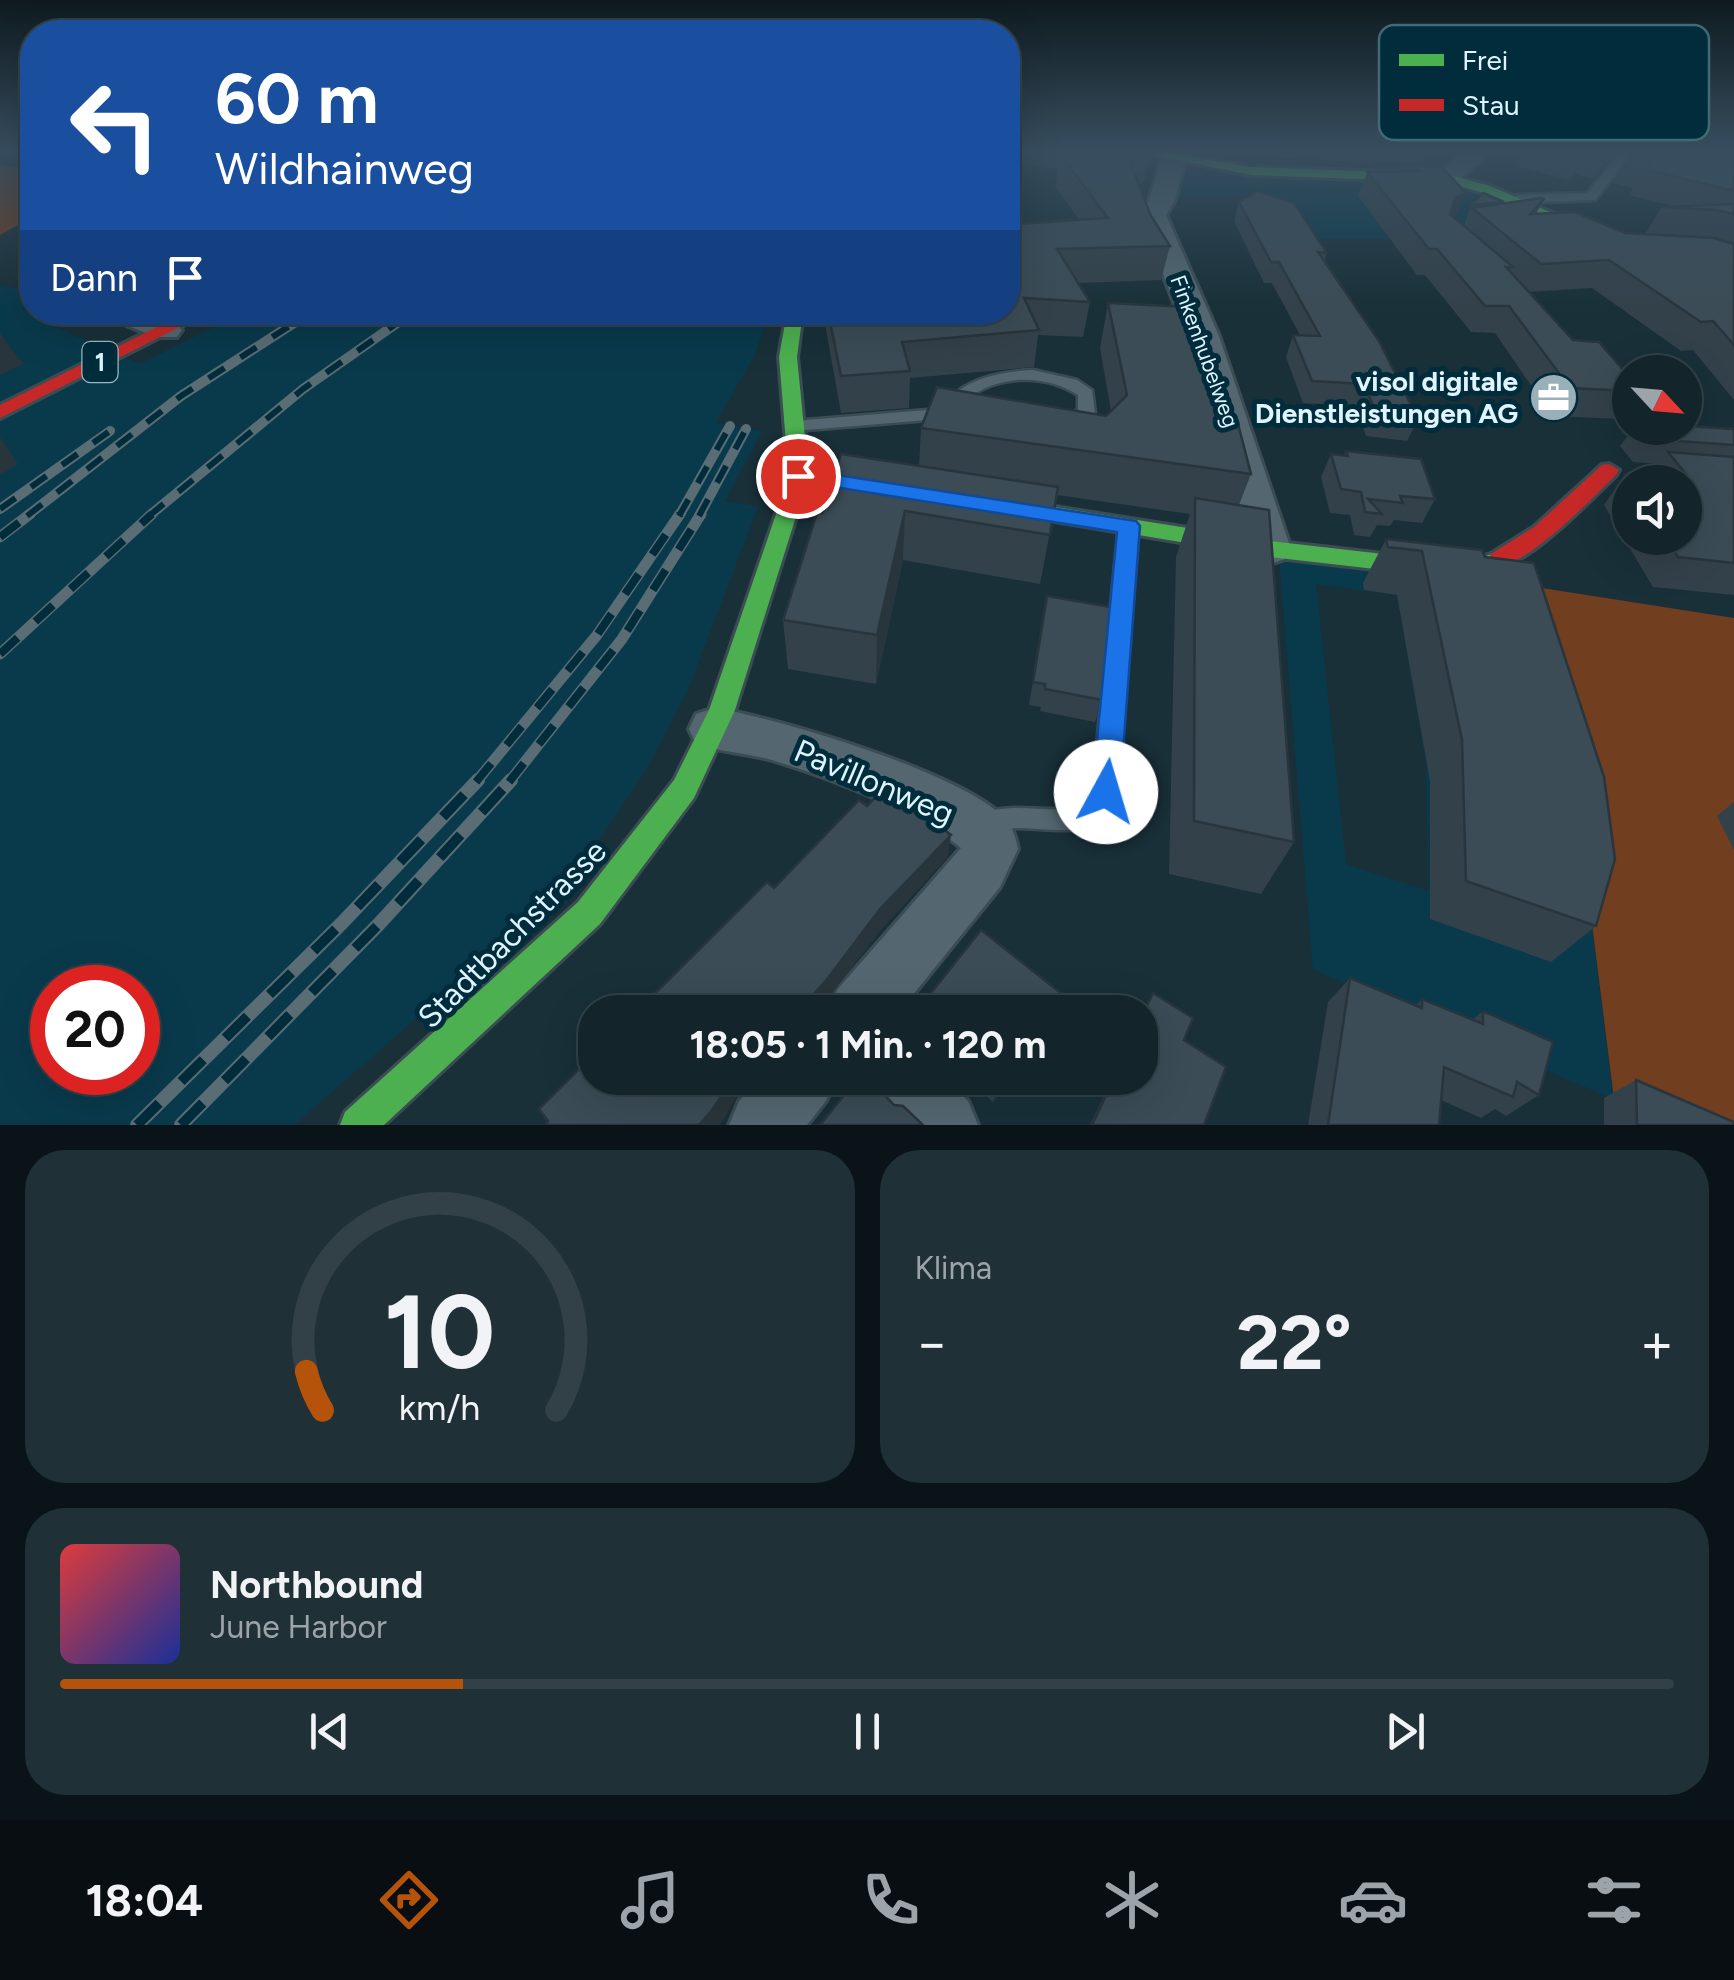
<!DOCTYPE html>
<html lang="de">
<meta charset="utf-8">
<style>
:root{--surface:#13242b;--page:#203037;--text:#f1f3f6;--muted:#9da4a9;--line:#324147;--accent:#b45309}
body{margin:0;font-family:Figtree,sans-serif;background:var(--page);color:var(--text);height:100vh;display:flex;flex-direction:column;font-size:38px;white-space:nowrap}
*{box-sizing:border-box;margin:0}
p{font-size:32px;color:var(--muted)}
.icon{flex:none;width:55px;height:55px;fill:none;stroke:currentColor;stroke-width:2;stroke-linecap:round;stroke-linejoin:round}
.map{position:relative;height:1125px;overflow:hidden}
.details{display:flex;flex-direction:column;gap:25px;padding:25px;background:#0a1418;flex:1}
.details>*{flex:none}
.guide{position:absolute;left:20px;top:20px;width:1000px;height:305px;border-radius:40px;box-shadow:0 10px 40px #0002,0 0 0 2px var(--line);background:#1a4fa0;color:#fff;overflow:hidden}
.needle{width:65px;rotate:116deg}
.controls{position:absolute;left:1612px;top:355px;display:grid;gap:20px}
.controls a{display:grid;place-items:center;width:90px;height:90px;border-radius:50%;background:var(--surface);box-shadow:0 10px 40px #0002,0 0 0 2px var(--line);font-size:50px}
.speed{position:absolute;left:30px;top:965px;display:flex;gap:20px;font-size:50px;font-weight:700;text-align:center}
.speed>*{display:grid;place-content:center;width:130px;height:130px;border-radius:50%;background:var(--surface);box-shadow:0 10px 40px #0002,0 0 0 2px var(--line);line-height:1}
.speed .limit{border:15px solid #d22;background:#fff;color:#111}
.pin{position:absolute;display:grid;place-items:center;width:85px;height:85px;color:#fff;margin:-42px;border:5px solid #fff;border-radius:50%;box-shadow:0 2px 10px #0007}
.me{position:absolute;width:110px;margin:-55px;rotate:6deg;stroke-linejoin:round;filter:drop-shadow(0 0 8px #0008)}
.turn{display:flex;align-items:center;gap:35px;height:210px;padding:0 30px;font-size:45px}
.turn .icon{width:130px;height:130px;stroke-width:2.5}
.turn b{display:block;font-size:70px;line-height:85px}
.then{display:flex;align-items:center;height:95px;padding:0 30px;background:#0003;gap:20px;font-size:38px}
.big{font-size:75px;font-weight:700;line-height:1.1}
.details .widget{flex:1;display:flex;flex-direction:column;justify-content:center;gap:15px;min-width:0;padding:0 35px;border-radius:40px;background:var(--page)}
.details .dial{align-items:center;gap:0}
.dial svg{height:260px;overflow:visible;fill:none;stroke:var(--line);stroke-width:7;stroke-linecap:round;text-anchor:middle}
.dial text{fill:var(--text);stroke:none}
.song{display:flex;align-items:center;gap:30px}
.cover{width:120px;height:120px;border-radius:15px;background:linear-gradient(135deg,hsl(0 70% 55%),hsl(230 70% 35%))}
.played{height:10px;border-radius:5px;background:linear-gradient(90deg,var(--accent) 25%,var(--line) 25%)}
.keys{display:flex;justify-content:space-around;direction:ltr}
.heat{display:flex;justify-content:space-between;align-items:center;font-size:55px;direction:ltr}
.details .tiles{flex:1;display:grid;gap:25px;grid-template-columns:1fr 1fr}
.widget:last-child{grid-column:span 2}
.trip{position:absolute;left:578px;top:995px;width:580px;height:100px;border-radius:40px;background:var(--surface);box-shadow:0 10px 40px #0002,0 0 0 2px var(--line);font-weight:700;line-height:100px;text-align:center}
.tabs{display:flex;height:160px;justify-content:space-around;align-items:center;background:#080e11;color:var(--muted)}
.tabs .icon{width:70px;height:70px}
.tabs .current{color:var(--accent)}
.tabs b{font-size:45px;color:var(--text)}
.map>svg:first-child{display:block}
.built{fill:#093a4c;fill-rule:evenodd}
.green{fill:#713e1f}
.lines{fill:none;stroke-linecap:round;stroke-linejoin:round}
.lane-casing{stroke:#3b4c53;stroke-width:5}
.street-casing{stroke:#3b4c53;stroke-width:6}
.fast-casing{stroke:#3b4c53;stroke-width:6}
.jam-casing{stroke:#3b4c53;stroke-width:6}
.lane{fill:#546770;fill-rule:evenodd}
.street{fill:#546770;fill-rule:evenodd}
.fast{fill:#4caf50;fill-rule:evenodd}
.jam{fill:#c62828;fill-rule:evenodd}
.rail-far2-casing{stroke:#5a6c74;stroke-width:10}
.rail-far1-casing{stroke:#5a6c74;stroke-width:11}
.rail-casing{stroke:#5a6c74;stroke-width:14}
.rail-far2{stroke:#012c3b;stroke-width:6;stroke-dasharray:19;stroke-linecap:butt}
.rail-far1{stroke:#012c3b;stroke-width:8;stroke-dasharray:24;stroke-linecap:butt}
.rail{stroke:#012c3b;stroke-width:10;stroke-dasharray:31;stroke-linecap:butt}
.wall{fill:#33414a;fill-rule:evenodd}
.shaded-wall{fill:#29353c}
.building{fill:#3b4c56;stroke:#29353c;stroke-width:2.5}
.route{fill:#1a73e8;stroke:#114b97;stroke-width:2.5}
.labels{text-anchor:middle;stroke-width:10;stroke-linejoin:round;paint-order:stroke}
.far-street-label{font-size:22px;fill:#def4fe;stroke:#012c3b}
.shield{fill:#012c3b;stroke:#9cb8c4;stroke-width:2.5}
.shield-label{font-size:25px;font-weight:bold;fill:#def4fe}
.poi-label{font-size:28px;font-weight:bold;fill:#def4fe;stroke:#012c3b;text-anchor:end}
.near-street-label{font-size:32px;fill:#def4fe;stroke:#012c3b}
.key{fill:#012c3b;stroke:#436876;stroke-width:2.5}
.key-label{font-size:28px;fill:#def4fe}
</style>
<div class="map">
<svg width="1734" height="1125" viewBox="0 0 1734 1125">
<rect width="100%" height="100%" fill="#193039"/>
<g class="built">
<path d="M1201 170 1461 188 1564 232 1441 239H1315L1284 197H1177L1186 175Z"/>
<path d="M0 286 28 290 25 297 32 300V312L39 313 40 320 140 364 242 313H769L755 354 716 423 762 431 725 501 758 507 688 690 648 767 602 836 521 927 294 1125H0ZM52 988H138V1072H52Z"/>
<path d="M1279 557 1392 574 1583 852 1613 1099 1313 969ZM1316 584 1397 595 1426 763 1429 891 1346 864Z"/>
</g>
<g class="green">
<path d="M0 165 32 170V217L0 235Z"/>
<path d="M1509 583 1734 618V1125L1614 1099 1583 852Z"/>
</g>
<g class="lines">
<defs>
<g id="lane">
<path d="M1622 151H1634L1595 200 1517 203 1511 199 1517 195 1587 193Z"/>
<path d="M1033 370 1077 380 1092 390 1095 413 1093 417 1065 426 1059 425V417L1078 410V395C1041 371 986 375 957 409L960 413 952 418 794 431 785 426 794 421 939 409C963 379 996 372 1033 370Z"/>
<path d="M1129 519 1139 526 1116 798C1096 842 1056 828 1016 828 1000 829 985 839 969 833L965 825 969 817C1014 800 1034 813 1076 808L1092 794 1119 526Z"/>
</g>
<g id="street">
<path d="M1174 151 1186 158 1175 200 1166 215 1219 336 1291 549 1285 559 1270 564 1255 559 1249 549 1187 336 1140 215 1149 200 1162 158Z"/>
<path d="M1463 151H1489L1456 183H1438L1434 178Z"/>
<path d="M108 312C132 312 165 308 182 330L177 337H155L112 319Z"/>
<path d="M714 708C774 717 970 775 1007 821 1013 828 1016 839 1018 849L1000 887 899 1012H828L837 990 961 848C916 810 828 777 772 760 747 753 721 752 696 744L689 729 696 714Z"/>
<path d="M760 1078H836L826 1101 807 1125H729L739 1101Z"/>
<path d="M860 1078H942L968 1101 978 1125H895L870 1101Z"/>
</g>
<g id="fast">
<path d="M1133 151H1159L1251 167 1447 174 1490 186 1624 244 1698 246 1734 256V266L1697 256 1617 251 1480 192 1446 182 1251 175Z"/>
<path d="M787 312H803L797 357 808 468 806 485 735 710 694 798 600 924 384 1125H340L345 1112 578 902 674 780 709 710 786 485 788 468 779 357Z"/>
<path d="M979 495 1270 541 1462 563 1499 552 1510 560 1507 566 1462 579 1270 557 972 507 968 502Z"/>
</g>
<g id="jam">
<path d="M187 312H209L0 418V405Z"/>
<path d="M1609 464 1619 470 1616 475C1594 496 1521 574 1491 566L1488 560 1491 554 1534 527 1602 465Z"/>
</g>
</defs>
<use href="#lane" class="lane-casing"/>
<use href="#street" class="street-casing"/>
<use href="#fast" class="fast-casing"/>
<use href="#jam" class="jam-casing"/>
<use href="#lane" class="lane"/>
<use href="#street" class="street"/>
<use href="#fast" class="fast"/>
<use href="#jam" class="jam"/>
<defs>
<g id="rail-far2">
<path d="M0 509 110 431"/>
<path d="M27 516 181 396 311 312"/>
<path d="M149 516 303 389 413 312"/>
<path d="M679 516 730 426"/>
<path d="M699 516 746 429"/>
</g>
<g id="rail-far1">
<path d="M0 537 30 514"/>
<path d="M0 654 152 514"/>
<path d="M476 782 597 635 680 514"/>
<path d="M509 782 622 639 701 514"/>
</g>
<g id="rail">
<path d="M137 1125 342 923 478 780"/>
<path d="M181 1125 378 925 511 780"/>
</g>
</defs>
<use href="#rail-far2" class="rail-far2-casing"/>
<use href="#rail-far1" class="rail-far1-casing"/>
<use href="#rail" class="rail-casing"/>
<use href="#rail-far2" class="rail-far2"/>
<use href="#rail-far1" class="rail-far1"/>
<use href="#rail" class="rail"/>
</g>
<g class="wall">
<path d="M1008 151H1152L1143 184 1138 183 1150 214 1170 246 1161 280 1078 283 1090 302 1083 337 1038 335 1034 367 910 378 909 408 841 413 825 324 824 312H1008L1019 224 1079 220 1055 186 1058 169 1008 162Z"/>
<path d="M1253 151H1434L1433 154 1420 163 1279 158Z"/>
<path d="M1496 151H1617L1594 179 1575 174 1570 180 1515 166 1520 157Z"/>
<path d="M1633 151H1734V400L1693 350 1681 351 1592 288 1528 292 1573 340 1630 378V408L1622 419 1552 416 1495 333 1471 332 1425 275H1417L1358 196 1367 172H1399L1401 166 1442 167 1466 193 1455 218 1464 226 1471 205 1483 193 1504 203 1544 199 1536 214 1625 233 1645 234 1662 207H1676L1629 195 1633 188 1613 183ZM1649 234 1698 236 1704 238Z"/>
<path d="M1239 202 1327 253 1324 261 1418 419 1407 441 1366 436 1356 406 1303 403 1286 357 1293 335H1300L1272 283H1264L1234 221Z"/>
<path d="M1108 303 1224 419 1251 474 1239 505 1294 842 1261 894 1169 874 1176 557 1190 514 1057 495 1040 584 903 560 876 684 788 669 783 620 822 513 919 466 921 428 1106 416 1111 411 1100 348Z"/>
<path d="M1634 428 1734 429V595L1653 587 1604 505 1625 475 1653 472 1659 464 1633 462 1620 446ZM1630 482 1685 538H1630Z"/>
<path d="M1346 451 1435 499 1422 523 1394 520 1390 526 1377 525 1370 537 1354 535 1350 515 1330 513 1321 477 1331 454 1344 455Z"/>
<path d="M1386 539 1482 550 1596 926 1551 962 1430 919V781L1397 595 1364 590 1363 583Z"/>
<path d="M1047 596 1102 700 1095 722 1040 711 1041 707 1029 705Z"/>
<path d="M1734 802V850L1717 816Z"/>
<path d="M1350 978 1415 1006 1422 999 1472 1020 1483 1011 1539 1095 1506 1116 1495 1109 1481 1118 1441 1100 1439 1125H1308L1328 1002Z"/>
<path d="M1153 993 1204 1125H1090L1112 1078H1140V1018Z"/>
<path d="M965 1078H1010L993 1102Z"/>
<path d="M1636 1080 1734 1125H1604V1098Z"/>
</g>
<g class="shaded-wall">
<path d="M1150 151H1152L1149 166 1143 184Z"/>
<path d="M1426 151H1434L1433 154 1420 163Z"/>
<path d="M1587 151 1575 174 1570 180 1583 154Z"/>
<path d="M1610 151H1617L1594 179 1608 153Z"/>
<path d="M1466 193 1455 218 1445 222 1456 197Z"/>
<path d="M0 333 23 364 0 375Z"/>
<path d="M0 437 18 464 0 475Z"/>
<path d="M905 511 903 560 876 684 877 635Z"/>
<path d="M951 835 948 857 880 931 818 1012H798L880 909Z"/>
<path d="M1062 994 1055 1012H1049Z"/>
<path d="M734 1078H758L736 1098 720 1125H699Z"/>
<path d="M1004 1078H1010L993 1102 998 1086Z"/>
</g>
<g class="building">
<path d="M1062 151H1126L1150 214 1170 246 1057 249 1090 302 1024 298 1039 330 902 342 910 371 841 376 828 312H1008V204L1019 224 1108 218 1060 154Z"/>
<path d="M1633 151H1726L1734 153V191L1644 169 1649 163 1627 158Z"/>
<path d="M1401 166 1442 167 1466 193 1456 197 1450 214 1513 267H1506L1573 340 1599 342 1630 378V391L1570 388 1509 306H1485L1437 249H1429L1367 172 1422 171Z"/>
<path d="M1258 191 1294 203 1327 253 1318 252 1379 341 1418 419 1376 414 1365 384 1312 381 1293 335 1320 336 1279 262H1271L1239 202Z"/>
<path d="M1483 193 1504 202 1471 205Z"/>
<path d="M1541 198 1544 199 1530 214 1575 212 1625 233 1714 238 1734 244V345L1713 321 1701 322 1609 260 1541 264 1472 208Z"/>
<path d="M1734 204V214L1716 210 1662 207Z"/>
<path d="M1108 303 1190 307 1224 419 1237 420 1251 474 921 428 937 387 1106 416 1127 395Z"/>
<path d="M1685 426 1734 429V445L1650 439 1640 428H1685Z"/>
<path d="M1346 451 1421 459 1435 499 1400 496 1403 503 1368 499 1382 514 1365 512 1361 492 1341 489 1331 454 1348 456Z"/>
<path d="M1668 452 1734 457V563L1678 557 1666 538H1685V482L1630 483 1625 475 1629 472 1685 473Z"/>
<path d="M841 454 1058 487 1050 535 905 511 877 635 783 620 817 513H822Z"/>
<path d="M1195 498 1269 510 1294 842 1194 821Z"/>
<path d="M1386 539 1482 550 1485 557 1534 563 1604 777 1615 859 1596 926 1466 881 1462 740 1422 551 1388 547Z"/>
<path d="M1047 596 1111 607 1102 700 1045 689V684L1033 682Z"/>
<path d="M886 786 951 835 880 909 828 978 798 1012H636L767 882 774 888 859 800 867 806Z"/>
<path d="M981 930 1062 994 1049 1012H916Z"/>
<path d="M1350 978 1422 1008V999L1483 1024V1011L1553 1042 1539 1095 1517 1082 1513 1097 1444 1067 1439 1125H1328Z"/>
<path d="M1153 993 1193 1018 1184 1040 1226 1067 1204 1125H1092L1114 1078H1140V1021Z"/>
<path d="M595 1053V1078H734L712 1110 699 1125H546L548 1121 539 1109Z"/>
<path d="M858 1078H869L894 1105 903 1106 923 1125H820Z"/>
<path d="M988 1078H1004L998 1086Z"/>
<path d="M1636 1080 1734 1122V1125H1637Z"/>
</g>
<linearGradient id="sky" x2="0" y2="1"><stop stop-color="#0e1a1f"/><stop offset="0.49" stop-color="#384e5f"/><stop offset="1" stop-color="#384e5f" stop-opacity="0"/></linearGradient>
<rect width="1734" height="308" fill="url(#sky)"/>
<path class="route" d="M798 469 1136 521 1140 526 1120 792 1116 801 1106 804 1096 801 1092 792 1117 532 790 480 787 476 790 471Z"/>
<defs>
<symbol id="office-disc" viewBox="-11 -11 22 22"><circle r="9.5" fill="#99afb9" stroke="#012c3b"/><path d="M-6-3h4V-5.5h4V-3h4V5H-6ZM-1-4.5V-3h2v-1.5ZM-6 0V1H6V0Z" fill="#fff"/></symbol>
</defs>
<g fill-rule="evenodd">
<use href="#office-disc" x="1526" y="370" width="55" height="55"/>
</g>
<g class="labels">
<g class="far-street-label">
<text transform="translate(1205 351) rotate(70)" y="8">Finkenhubelweg</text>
</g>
<rect class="shield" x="82.5" y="342" width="35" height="40" rx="8"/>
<g class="shield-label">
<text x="100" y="371">1</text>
</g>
<g class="poi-label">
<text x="1518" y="391">visol digitale<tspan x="1518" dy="32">Dienstleistungen AG</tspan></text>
</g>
<g class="near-street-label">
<text transform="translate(874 782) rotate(23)" y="11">Pavillonweg</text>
<text transform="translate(512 934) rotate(-45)" y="11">Stadtbachstrasse</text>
</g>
</g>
<rect x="1379" y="25" width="330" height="115" rx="15" class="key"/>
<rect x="1399" y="54" width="45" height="12" fill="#4caf50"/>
<rect x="1399" y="99" width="45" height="12" fill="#c62828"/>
<g class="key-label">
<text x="1462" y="70">Frei</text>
<text x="1462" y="115">Stau</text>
</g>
</svg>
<div class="controls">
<a><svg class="needle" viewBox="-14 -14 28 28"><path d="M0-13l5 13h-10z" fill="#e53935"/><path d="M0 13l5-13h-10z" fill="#9da4a9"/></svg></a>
<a><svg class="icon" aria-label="sound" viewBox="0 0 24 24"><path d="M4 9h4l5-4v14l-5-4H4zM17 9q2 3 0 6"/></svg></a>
</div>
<div class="speed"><div class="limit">20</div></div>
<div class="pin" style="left:798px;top:476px;background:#d93025"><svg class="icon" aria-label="arrive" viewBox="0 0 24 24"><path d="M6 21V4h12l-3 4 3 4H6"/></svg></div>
<svg class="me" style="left:1106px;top:792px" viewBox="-20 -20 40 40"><circle r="19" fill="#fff"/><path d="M0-13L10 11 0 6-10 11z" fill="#1a73e8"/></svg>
<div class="trip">18:05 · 1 Min. · 120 m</div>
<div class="guide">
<div class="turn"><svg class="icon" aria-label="left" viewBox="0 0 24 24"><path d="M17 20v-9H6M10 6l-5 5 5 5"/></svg><div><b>60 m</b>Wildhainweg</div></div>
<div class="then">Dann<svg class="icon" aria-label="arrive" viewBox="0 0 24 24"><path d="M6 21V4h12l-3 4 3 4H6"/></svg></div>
</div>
</div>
<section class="details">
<div class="tiles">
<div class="widget dial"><svg viewBox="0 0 100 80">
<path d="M14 69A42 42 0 1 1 86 69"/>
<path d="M14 69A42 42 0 0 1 9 57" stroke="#b45309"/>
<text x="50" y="56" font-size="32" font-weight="700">10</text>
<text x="50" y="72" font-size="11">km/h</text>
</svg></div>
<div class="widget"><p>Klima</p>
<div class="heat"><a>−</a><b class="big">22°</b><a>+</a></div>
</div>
<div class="widget">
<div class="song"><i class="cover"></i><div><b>Northbound</b><p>June Harbor</p></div></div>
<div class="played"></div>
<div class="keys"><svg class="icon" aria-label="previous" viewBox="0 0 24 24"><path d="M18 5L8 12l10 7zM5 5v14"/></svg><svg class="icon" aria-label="pause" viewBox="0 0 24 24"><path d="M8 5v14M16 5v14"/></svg><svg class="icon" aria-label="next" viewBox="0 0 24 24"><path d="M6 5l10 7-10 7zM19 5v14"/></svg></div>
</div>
</div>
</section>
<nav class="tabs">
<b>18:04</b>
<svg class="icon current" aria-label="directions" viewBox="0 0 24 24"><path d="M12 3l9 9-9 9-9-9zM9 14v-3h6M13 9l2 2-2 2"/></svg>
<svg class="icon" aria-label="music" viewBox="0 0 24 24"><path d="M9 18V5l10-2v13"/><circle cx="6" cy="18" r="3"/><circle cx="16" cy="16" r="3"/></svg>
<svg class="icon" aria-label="phone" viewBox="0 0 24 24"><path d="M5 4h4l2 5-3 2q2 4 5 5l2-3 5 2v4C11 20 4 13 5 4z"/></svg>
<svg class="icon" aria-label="climate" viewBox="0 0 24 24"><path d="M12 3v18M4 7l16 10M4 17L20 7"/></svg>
<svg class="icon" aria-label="car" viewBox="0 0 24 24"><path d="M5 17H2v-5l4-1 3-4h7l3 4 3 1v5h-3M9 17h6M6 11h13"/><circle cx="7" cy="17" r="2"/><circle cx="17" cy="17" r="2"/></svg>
<svg class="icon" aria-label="filters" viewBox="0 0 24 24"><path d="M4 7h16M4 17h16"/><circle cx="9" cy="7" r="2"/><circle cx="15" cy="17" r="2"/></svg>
</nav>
